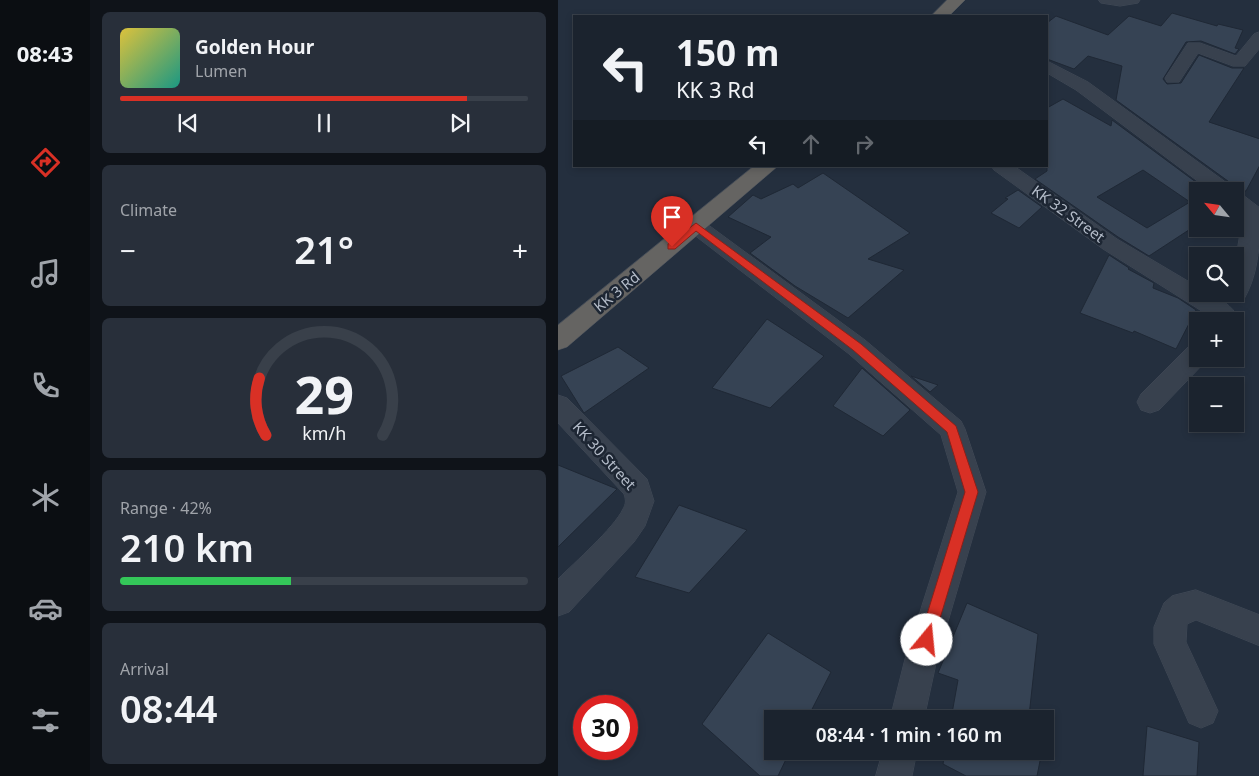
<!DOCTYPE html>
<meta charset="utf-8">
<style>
:root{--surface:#1b232e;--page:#282f3a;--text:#f1f3f6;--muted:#a0a4aa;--line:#39404a;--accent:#d93025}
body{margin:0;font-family:"Noto Sans",sans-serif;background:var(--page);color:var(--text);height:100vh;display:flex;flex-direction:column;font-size:19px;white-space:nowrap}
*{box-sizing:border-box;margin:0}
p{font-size:16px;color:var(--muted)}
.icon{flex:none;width:28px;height:28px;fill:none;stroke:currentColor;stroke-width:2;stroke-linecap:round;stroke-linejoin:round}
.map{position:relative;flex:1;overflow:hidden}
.sheet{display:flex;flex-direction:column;gap:12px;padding:12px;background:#0f1319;width:468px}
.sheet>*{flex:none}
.banner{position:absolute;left:15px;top:15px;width:475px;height:152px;border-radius:0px;box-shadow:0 2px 8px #0003,0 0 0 1px var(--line);background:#1b232e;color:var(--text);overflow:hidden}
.needle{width:32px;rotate:299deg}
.buttons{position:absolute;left:631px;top:182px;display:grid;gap:10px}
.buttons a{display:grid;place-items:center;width:55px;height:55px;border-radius:0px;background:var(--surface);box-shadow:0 2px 8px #0003,0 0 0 1px var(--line);font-size:25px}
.speed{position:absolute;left:15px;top:695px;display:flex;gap:10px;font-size:25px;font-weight:700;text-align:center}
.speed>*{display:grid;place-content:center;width:65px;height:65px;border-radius:50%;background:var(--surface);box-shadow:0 2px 8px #0003,0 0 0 1px var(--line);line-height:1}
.speed .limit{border:8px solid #d22;background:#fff;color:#111}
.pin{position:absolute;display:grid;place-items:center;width:42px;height:42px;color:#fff;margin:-51px -21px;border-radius:50% 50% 50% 0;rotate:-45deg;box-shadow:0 0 5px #0007}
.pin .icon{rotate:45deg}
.me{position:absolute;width:55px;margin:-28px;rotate:17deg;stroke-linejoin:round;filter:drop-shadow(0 0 4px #0008)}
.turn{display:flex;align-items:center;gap:18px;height:105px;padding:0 20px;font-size:22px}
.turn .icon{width:65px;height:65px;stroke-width:2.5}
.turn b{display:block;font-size:35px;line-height:42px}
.lanes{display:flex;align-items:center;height:48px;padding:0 20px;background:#0003;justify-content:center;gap:25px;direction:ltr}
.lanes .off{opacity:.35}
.big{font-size:38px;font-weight:600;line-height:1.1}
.sheet .tile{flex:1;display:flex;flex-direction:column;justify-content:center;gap:8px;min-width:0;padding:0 18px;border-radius:8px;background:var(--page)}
.sheet .dial{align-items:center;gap:0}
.dial svg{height:130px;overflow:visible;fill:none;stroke:var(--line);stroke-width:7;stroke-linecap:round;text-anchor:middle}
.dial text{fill:var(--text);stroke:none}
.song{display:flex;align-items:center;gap:15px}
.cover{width:60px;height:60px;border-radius:8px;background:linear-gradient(135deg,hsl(50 70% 55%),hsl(170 70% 35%))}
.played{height:5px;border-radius:2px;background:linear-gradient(90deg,var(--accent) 85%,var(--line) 85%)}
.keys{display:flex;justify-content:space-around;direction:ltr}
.heat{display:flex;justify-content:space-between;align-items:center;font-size:28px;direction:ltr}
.charge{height:8px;border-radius:4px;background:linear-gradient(90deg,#34c759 42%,var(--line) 0)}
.trip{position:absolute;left:206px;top:710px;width:290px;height:50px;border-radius:0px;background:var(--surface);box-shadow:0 2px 8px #0003,0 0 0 1px var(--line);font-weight:600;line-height:50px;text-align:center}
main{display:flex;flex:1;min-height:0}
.dock{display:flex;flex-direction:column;width:90px;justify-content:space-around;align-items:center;background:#0b0e12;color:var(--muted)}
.dock .icon{width:35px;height:35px}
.dock .selected{color:var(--accent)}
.dock b{font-size:22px;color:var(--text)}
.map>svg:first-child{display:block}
.building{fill:#364354;stroke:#1f2835;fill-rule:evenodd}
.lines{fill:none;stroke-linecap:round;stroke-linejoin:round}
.minor-casing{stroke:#414a57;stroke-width:1}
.trunk-casing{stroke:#434c59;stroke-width:1}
.minor{fill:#38414e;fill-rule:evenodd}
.trunk{fill:#656462;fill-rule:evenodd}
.route{fill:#d93025;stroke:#8d1f18}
.labels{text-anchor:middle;stroke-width:5;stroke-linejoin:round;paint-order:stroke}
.street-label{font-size:15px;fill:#b4bcc9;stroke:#1d2633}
</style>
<main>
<nav class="dock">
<b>08:43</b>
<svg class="icon selected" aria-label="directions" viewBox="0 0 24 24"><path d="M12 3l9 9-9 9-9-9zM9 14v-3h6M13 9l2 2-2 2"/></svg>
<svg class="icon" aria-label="music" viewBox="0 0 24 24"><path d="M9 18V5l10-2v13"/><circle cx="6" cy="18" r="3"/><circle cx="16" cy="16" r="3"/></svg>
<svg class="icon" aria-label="phone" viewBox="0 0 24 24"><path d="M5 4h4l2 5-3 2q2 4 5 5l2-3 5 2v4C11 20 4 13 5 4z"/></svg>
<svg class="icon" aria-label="climate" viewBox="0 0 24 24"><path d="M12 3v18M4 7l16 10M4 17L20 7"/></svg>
<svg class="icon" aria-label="car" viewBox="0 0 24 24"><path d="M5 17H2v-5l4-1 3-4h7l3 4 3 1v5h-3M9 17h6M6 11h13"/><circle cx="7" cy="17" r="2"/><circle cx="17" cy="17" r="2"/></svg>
<svg class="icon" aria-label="filters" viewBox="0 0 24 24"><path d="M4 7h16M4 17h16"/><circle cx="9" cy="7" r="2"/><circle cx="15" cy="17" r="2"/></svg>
</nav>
<section class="sheet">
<div class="tile">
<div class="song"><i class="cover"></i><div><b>Golden Hour</b><p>Lumen</p></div></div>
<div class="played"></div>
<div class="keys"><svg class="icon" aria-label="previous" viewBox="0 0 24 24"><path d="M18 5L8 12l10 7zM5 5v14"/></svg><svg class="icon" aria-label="pause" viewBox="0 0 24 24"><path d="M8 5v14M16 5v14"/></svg><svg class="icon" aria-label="next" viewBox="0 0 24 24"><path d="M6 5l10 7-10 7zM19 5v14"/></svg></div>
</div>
<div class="tile"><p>Climate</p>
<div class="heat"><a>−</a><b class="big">21°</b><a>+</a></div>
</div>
<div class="tile dial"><svg viewBox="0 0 100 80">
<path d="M14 69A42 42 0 1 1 86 69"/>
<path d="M14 69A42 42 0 0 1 10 34" stroke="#d93025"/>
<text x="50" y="56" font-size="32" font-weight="700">29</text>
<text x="50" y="72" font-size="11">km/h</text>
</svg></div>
<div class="tile"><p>Range · 42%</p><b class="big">210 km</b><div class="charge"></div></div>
<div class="tile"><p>Arrival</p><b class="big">08:44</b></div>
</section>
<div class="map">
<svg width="702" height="776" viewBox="0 0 702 776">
<rect width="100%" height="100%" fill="#242f3e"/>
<g class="building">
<path d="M614 13 659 26 660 24 685 30 677 48 681 49 677 54 643 41 628 42 605 79 609 84 623 83 641 55 674 68H686L651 122 702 139V165L688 191H678L674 184 558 100 564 66 530 56 516 69 489 59V23L498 16 550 35 571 16 603 26Z"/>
<path d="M505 99 553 126 554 120 650 191H640V224L591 256 560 237 477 179 489 171V108ZM585 170 632 202 589 228 539 197Z"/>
<path d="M265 173 352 233 310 259 346 270 290 318 237 286 192 253 213 237 170 217 195 195 203 199 235 184 240 188Z"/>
<path d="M460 190 484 207 461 228 433 213 450 199 447 198Z"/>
<path d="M551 255 571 268 570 269 596 283 595 288 620 298 638 310 618 349 576 331 575 333 522 313Z"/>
<path d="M209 319 266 356 212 408 154 388Z"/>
<path d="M60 347 91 368 26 413 3 376Z"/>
<path d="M304 368 352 410 325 436 275 406Z"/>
<path d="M353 376 380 385 372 392Z"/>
<path d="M0 465 59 489 0 547Z"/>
<path d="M121 505 189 530 131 593 77 577Z"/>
<path d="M409 603 480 634 471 716 481 719H393L400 680 380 673Z"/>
<path d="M210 633 273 672 249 719H215V751H232L220 776H202L144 724Z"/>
<path d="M589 726 641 742 639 776H585Z"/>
<path d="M387 751H484L479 776H408L385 764Z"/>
</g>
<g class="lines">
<defs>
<g id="minor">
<path d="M541 0H582L580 3 562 6 543 3Z"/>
<path d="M702 32V48L687 66H675L640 53 621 82H609L607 78 630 43H642L678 56 696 34Z"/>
<path d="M489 61 530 82 673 186 676 191H653L518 90 489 73Z"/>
<path d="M434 166H456L559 239 640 287V294C654 294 671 302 678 314L674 320H658L545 249 436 170Z"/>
<path d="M678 193 685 195 702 208C702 239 702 271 686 299L678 301 670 299 667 294H678V257L685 216 678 210Z"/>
<path d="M138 219 145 221 307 340 403 421 407 429 428 492 379 659 366 719H332L347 659 400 492 383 435 291 354 131 231 128 226 131 221Z"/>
<path d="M640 343V359L649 360 601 410 592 413 583 410 579 402 583 394 631 346Z"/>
<path d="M0 395 9 398 89 479 96 501 87 526 76 542 11 612 0 616V579C16 563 56 528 65 509 68 504 68 500 66 494L0 423Z"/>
<path d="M638 590 702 615V646L638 620 629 624 628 642 660 711 655 723 643 728 631 723 596 644V627L606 603 614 596Z"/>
<path d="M325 751H359L354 776H318Z"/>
</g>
<g id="trunk">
<path d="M389 0H407L391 16H373Z"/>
<path d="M196 166H220L9 347 0 350V325Z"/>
</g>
</defs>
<use href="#minor" class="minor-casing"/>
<use href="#trunk" class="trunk-casing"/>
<use href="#minor" class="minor"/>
<use href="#trunk" class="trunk"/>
</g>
<path class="route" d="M138 223 303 344 398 426 420 492 374 645 369 648 364 645 361 640 407 492 389 432 295 350 138 231 117 249H110V244Z"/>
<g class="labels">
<g class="street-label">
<text transform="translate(510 214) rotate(36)" y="5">KK 32 Street</text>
<text transform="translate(59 292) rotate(-39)" y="5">KK 3 Rd</text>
<text transform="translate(46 456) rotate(48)" y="5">KK 30 Street</text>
</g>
</g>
</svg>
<div class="buttons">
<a><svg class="needle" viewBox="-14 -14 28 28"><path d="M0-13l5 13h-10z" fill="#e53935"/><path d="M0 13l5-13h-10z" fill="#a0a4aa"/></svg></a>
<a><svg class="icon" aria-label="search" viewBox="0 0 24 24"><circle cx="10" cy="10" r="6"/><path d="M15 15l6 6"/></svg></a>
<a>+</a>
<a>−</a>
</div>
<div class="speed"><div class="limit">30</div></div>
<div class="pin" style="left:114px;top:247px;background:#d93025"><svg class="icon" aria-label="arrive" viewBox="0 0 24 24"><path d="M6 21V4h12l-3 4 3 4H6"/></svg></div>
<svg class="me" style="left:369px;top:640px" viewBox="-20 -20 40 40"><circle r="19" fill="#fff"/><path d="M0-13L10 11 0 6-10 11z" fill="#d93025"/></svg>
<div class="trip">08:44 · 1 min · 160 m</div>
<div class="banner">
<div class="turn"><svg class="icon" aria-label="left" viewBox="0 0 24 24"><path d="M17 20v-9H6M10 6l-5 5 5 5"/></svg><div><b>150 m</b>KK 3 Rd</div></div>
<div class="lanes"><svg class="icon" aria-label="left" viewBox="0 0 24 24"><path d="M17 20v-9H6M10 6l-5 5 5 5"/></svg><svg class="icon off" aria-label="ahead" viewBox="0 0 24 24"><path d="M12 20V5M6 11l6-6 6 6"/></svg><svg class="icon off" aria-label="right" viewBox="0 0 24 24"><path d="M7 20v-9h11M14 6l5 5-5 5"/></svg></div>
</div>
</div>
</main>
